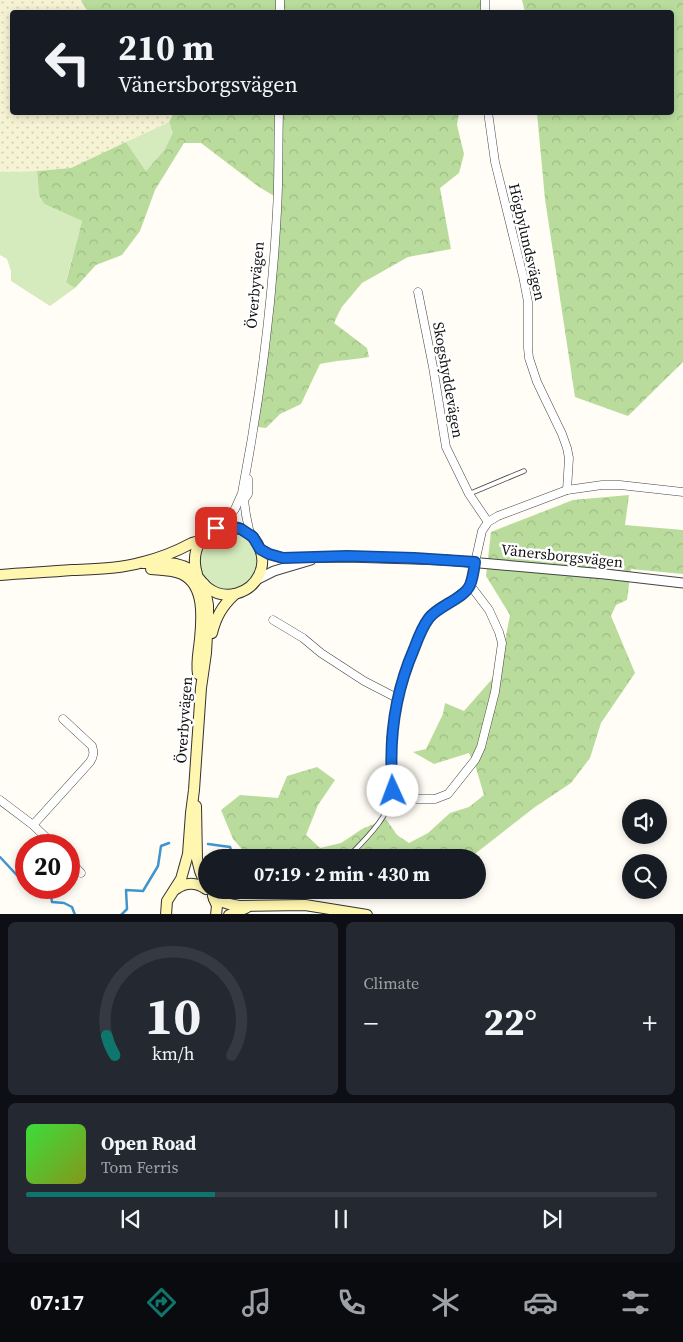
<!DOCTYPE html>
<meta charset="utf-8">
<style>
:root{--surface:#171b24;--page:#242831;--text:#f1f3f6;--muted:#9ea1a6;--line:#363941;--accent:#0f766e}
body{margin:0;font-family:"Source Serif 4",serif;background:var(--page);color:var(--text);height:100vh;display:flex;flex-direction:column;font-size:19px;white-space:nowrap}
*{box-sizing:border-box;margin:0}
p{font-size:16px;color:var(--muted)}
.icon{flex:none;width:28px;height:28px;fill:none;stroke:currentColor;stroke-width:2;stroke-linecap:round;stroke-linejoin:round}
.map{position:relative;height:914px;overflow:hidden}
.drawer{display:flex;flex-direction:column;gap:8px;padding:8px;background:#0d0f14;flex:1}
.drawer>*{flex:none}
.guide{position:absolute;left:10px;top:10px;width:664px;height:105px;border-radius:5px;box-shadow:0 2px 8px #0003;background:#171b24;color:var(--text);overflow:hidden}
.fabs{position:absolute;left:622px;top:799px;display:grid;gap:10px}
.fabs a{display:grid;place-items:center;width:45px;height:45px;border-radius:50%;background:var(--surface);box-shadow:0 2px 8px #0003;font-size:25px}
.speed{position:absolute;left:15px;top:834px;display:flex;gap:10px;font-size:25px;font-weight:700;text-align:center}
.speed>*{display:grid;place-content:center;width:65px;height:65px;border-radius:50%;background:var(--surface);box-shadow:0 2px 8px #0003;line-height:1}
.speed .limit{border:8px solid #d22;background:#fff;color:#111}
.pin{position:absolute;display:grid;place-items:center;width:42px;height:42px;color:#fff;margin:-21px;border-radius:10px;box-shadow:0 2px 8px #0006}
.me{position:absolute;width:55px;margin:-28px;rotate:358deg;stroke-linejoin:round;filter:drop-shadow(0 0 4px #0008)}
.turn{display:flex;align-items:center;gap:18px;height:105px;padding:0 25px;font-size:22px}
.turn .icon{width:65px;height:65px;stroke-width:2.5}
.turn b{display:block;font-size:35px;line-height:42px}
.big{font-size:38px;font-weight:700;line-height:1.1}
.drawer .tile{flex:1;display:flex;flex-direction:column;justify-content:center;gap:8px;min-width:0;padding:0 18px;border-radius:8px;background:var(--page)}
.drawer .dial{align-items:center;gap:0}
.dial svg{height:130px;overflow:visible;fill:none;stroke:var(--line);stroke-width:7;stroke-linecap:round;text-anchor:middle}
.dial text{fill:var(--text);stroke:none}
.song{display:flex;align-items:center;gap:15px}
.cover{width:60px;height:60px;border-radius:8px;background:linear-gradient(135deg,hsl(120 70% 55%),hsl(70 70% 35%))}
.played{height:5px;border-radius:2px;background:linear-gradient(90deg,var(--accent) 30%,var(--line) 30%)}
.keys{display:flex;justify-content:space-around;direction:ltr}
.heat{display:flex;justify-content:space-between;align-items:center;font-size:28px;direction:ltr}
.drawer .tiles{flex:1;display:grid;gap:8px;grid-template-columns:1fr 1fr}
.tile:last-child{grid-column:span 2}
.trip{position:absolute;left:198px;top:849px;width:288px;height:50px;border-radius:25px;background:var(--surface);box-shadow:0 2px 8px #0003;font-weight:700;line-height:50px;text-align:center}
.tabs{display:flex;height:80px;justify-content:space-around;align-items:center;background:#090b0e;color:var(--muted)}
.tabs .icon{width:35px;height:35px}
.tabs .current{color:var(--accent)}
.tabs b{font-size:22px;color:var(--text)}
.map>svg:first-child{display:block}
.farmland{fill:url(#farmland-dots)}
.grass{fill:#d5ebbd}
.forest{fill:url(#forest-crowns)}
.lines{fill:none;stroke-linecap:round;stroke-linejoin:round}
.stream{stroke:#3f96cf;stroke-width:2.5}
.service-casing{stroke:#444;stroke-width:5.5}
.minor-casing{stroke:#444;stroke-width:9}
.tertiary-casing{stroke:#444;stroke-width:11}
.secondary-casing{stroke:#333;stroke-width:12}
.service{stroke:#fff;stroke-width:4}
.minor{stroke:#fff;stroke-width:8}
.tertiary{stroke:#fff;stroke-width:9}
.secondary{stroke:#fff6b0;stroke-width:10}
.route-casing{stroke:#114b97;stroke-width:12}
.route{stroke:#1a73e8;stroke-width:9}
.labels{text-anchor:middle;stroke-width:5;stroke-linejoin:round;paint-order:stroke}
.street-label{font-size:15px;fill:#111;stroke:#fff}
</style>
<div class="map">
<svg width="683" height="915" viewBox="0 0 683 915">
<defs>
<pattern id="farmland-dots" width="8" height="8" patternUnits="userSpaceOnUse" patternTransform="scale(1.25)"><rect width="8" height="8" fill="#f6f3d4"/><path d="M2 2h.1M6 6h.1" fill="none" stroke="#d2cfb5" stroke-width="1.8" stroke-linecap="round"/></pattern>
<pattern id="forest-crowns" width="20" height="18" patternUnits="userSpaceOnUse" patternTransform="scale(1.25)"><rect width="20" height="18" fill="#b9dc9c"/><path d="M2 6a3 3 0 1 1 6 0M12 15a3 3 0 1 1 6 0" fill="none" stroke="#9ebc85"/></pattern>
</defs>
<rect width="100%" height="100%" fill="#fffdf5"/>
<path class="farmland" d="M0 0H81L88 12H12V112L174 113 169 122 71 168 37 171 0 172Z"/>
<g class="grass">
<path d="M169 122 173 132 165 149 146 171 126 142Z"/>
<path d="M37 171 39 195 44 204 82 221 66 281 75 288 50 306 11 281V271L7 259 0 255V172Z"/>
<circle cx="228" cy="560" r="29"/>
</g>
<g class="forest">
<path d="M81 0H482L481 12H88Z"/>
<path d="M522 0H683V362L628 416 575 397 545 199 537 113 671 112V12H525Z"/>
<path d="M174 112 459 113 457 125 464 154 459 173 440 188 451 249 408 257 362 283 341 308 334 323 367 348 369 357C353 360 337 360 320 364L301 404 280 414 266 428 258 427 266 365 281 200 259 187 201 143H184L155 190 140 231 122 255 96 265 75 288 66 282 82 221 44 204 39 195 37 171 71 168 126 142 146 171 165 149 173 132 169 122Z"/>
<path d="M629 495 625 525 683 530V574L631 569 627 600 616 605 611 616 635 673 601 723 590 758 571 783 535 807 471 857 468 858H300L283 855 249 857 233 839 221 810 240 795 278 798 287 776 317 767 335 780 318 805 306 835 320 848 341 843 362 829 386 819 397 835 409 843 428 833 450 813 469 807 484 795 476 768 469 753 434 764 413 752 426 749 443 714 445 703 464 711 493 678 505 641 510 615 486 576 491 532 573 500Z"/>
</g>
<g class="lines">
<g class="stream">
<path d="M208 844 230 847 234 858"/>
<path d="M0 857 26 885"/>
<path d="M33 888 50 890 52 902 64 903 72 907 75 915"/>
<path d="M121 915 127 909 126 890 143 891 158 866 161 846 169 843"/>
</g>
<defs>
<g id="service">
<path d="M469 494 524 471"/>
<path d="M347 858C364 841 395 812 392 787"/>
</g>
<g id="minor">
<path d="M485 0V12"/>
<path d="M280 12V0"/>
<path d="M488 112 495 162 523 276 528 302V348L529 358 537 382 562 434 567 448 569 458 567 490"/>
<path d="M418 292 433 367 446 447 469 494 488 522"/>
<path d="M248 479V494L244 500 246 515 250 534"/>
<path d="M221 527 235 509 242 493C260 400 272 306 277 211 279 178 278 145 279 112"/>
<path d="M470 585 489 610 499 632 502 643 495 692 481 747 475 760 448 794 435 799H418L400 795 392 785 391 738 397 698 407 666 422 628 430 616 465 591 470 585 482 531 488 522 498 516 567 490 602 485H620L683 492"/>
<path d="M273 620 303 638 321 653 364 681 397 698"/>
<path d="M0 800 33 825 54 845"/>
<path d="M33 825 90 762C94 756 94 752 92 746L63 719"/>
<path d="M69 860 81 873"/>
</g>
<g id="tertiary">
<path d="M260 549 269 554 283 558 347 557 446 560 605 574 683 583"/>
<path d="M256 580 274 571 311 560"/>
</g>
<g id="secondary">
<path d="M151 569C161 570 173 570 182 574 205 585 202 618 200 639 199 650 196 662 198 674"/>
<path d="M197 574C193 561 194 550 202 539"/>
<path d="M0 575C24 573 48 572 72 570 95 569 120 569 143 562 160 558 177 551 192 543 195 542 200 541 203 538 210 533 215 527 225 527 238 525 251 532 257 543 263 553 264 565 259 575 250 594 225 601 208 588 198 580 197 571 183 566 170 561 155 563 142 563"/>
<path d="M212 633C216 617 222 606 235 594"/>
<path d="M196 806 197 859 200 871 206 886"/>
<path d="M176 889C186 882 196 882 206 889"/>
<path d="M213 896 217 906 216 915"/>
<path d="M214 899 229 904 239 906 305 905 367 915"/>
<path d="M166 915 167 901 181 879 188 854 191 813 194 790 201 688 206 653 208 617V605L204 584"/>
<path d="M229 915 246 908"/>
</g>
</defs>
<use href="#service" class="service-casing"/>
<use href="#minor" class="minor-casing"/>
<use href="#tertiary" class="tertiary-casing"/>
<use href="#secondary" class="secondary-casing"/>
<use href="#service" class="service"/>
<use href="#minor" class="minor"/>
<use href="#tertiary" class="tertiary"/>
<use href="#secondary" class="secondary"/>
</g>
<g class="lines">
<defs>
<path id="route" d="M216 528 226 526 241 529 253 537 260 549 269 554 283 558 347 556 414 558 475 562C474 569 473 578 470 585 464 599 439 605 429 618 422 627 418 638 414 649 394 695 388 741 393 791"/>
</defs>
<use href="#route" class="route-casing"/>
<use href="#route" class="route"/>
</g>
<g class="labels">
<g class="street-label">
<text transform="translate(527 242) rotate(77)" y="5">Högbylundsvägen</text>
<text transform="translate(255 285) rotate(-85)" y="5">Överbyvägen</text>
<text transform="translate(448 380) rotate(80)" y="5">Skogshyddevägen</text>
<text transform="translate(562 556) rotate(6)" y="5">Vänersborgsvägen</text>
<text transform="translate(184 720) rotate(-86)" y="5">Överbyvägen</text>
</g>
</g>
</svg>
<div class="fabs">
<a><svg class="icon" aria-label="sound" viewBox="0 0 24 24"><path d="M4 9h4l5-4v14l-5-4H4zM17 9q2 3 0 6"/></svg></a>
<a><svg class="icon" aria-label="search" viewBox="0 0 24 24"><circle cx="10" cy="10" r="6"/><path d="M15 15l6 6"/></svg></a>
</div>
<div class="speed"><div class="limit">20</div></div>
<div class="pin" style="left:216px;top:528px;background:#d93025"><svg class="icon" aria-label="arrive" viewBox="0 0 24 24"><path d="M6 21V4h12l-3 4 3 4H6"/></svg></div>
<svg class="me" style="left:393px;top:791px" viewBox="-20 -20 40 40"><circle r="19" fill="#fff"/><path d="M0-13L10 11 0 6-10 11z" fill="#1a73e8"/></svg>
<div class="trip">07:19 · 2 min · 430 m</div>
<div class="guide">
<div class="turn"><svg class="icon" aria-label="left" viewBox="0 0 24 24"><path d="M17 20v-9H6M10 6l-5 5 5 5"/></svg><div><b>210 m</b>Vänersborgsvägen</div></div>
</div>
</div>
<section class="drawer">
<div class="tiles">
<div class="tile dial"><svg viewBox="0 0 100 80">
<path d="M14 69A42 42 0 1 1 86 69"/>
<path d="M14 69A42 42 0 0 1 9 57" stroke="#0f766e"/>
<text x="50" y="56" font-size="32" font-weight="700">10</text>
<text x="50" y="72" font-size="11">km/h</text>
</svg></div>
<div class="tile"><p>Climate</p>
<div class="heat"><a>−</a><b class="big">22°</b><a>+</a></div>
</div>
<div class="tile">
<div class="song"><i class="cover"></i><div><b>Open Road</b><p>Tom Ferris</p></div></div>
<div class="played"></div>
<div class="keys"><svg class="icon" aria-label="previous" viewBox="0 0 24 24"><path d="M18 5L8 12l10 7zM5 5v14"/></svg><svg class="icon" aria-label="pause" viewBox="0 0 24 24"><path d="M8 5v14M16 5v14"/></svg><svg class="icon" aria-label="next" viewBox="0 0 24 24"><path d="M6 5l10 7-10 7zM19 5v14"/></svg></div>
</div>
</div>
</section>
<nav class="tabs">
<b>07:17</b>
<svg class="icon current" aria-label="directions" viewBox="0 0 24 24"><path d="M12 3l9 9-9 9-9-9zM9 14v-3h6M13 9l2 2-2 2"/></svg>
<svg class="icon" aria-label="music" viewBox="0 0 24 24"><path d="M9 18V5l10-2v13"/><circle cx="6" cy="18" r="3"/><circle cx="16" cy="16" r="3"/></svg>
<svg class="icon" aria-label="phone" viewBox="0 0 24 24"><path d="M5 4h4l2 5-3 2q2 4 5 5l2-3 5 2v4C11 20 4 13 5 4z"/></svg>
<svg class="icon" aria-label="climate" viewBox="0 0 24 24"><path d="M12 3v18M4 7l16 10M4 17L20 7"/></svg>
<svg class="icon" aria-label="car" viewBox="0 0 24 24"><path d="M5 17H2v-5l4-1 3-4h7l3 4 3 1v5h-3M9 17h6M6 11h13"/><circle cx="7" cy="17" r="2"/><circle cx="17" cy="17" r="2"/></svg>
<svg class="icon" aria-label="filters" viewBox="0 0 24 24"><path d="M4 7h16M4 17h16"/><circle cx="9" cy="7" r="2"/><circle cx="15" cy="17" r="2"/></svg>
</nav>
